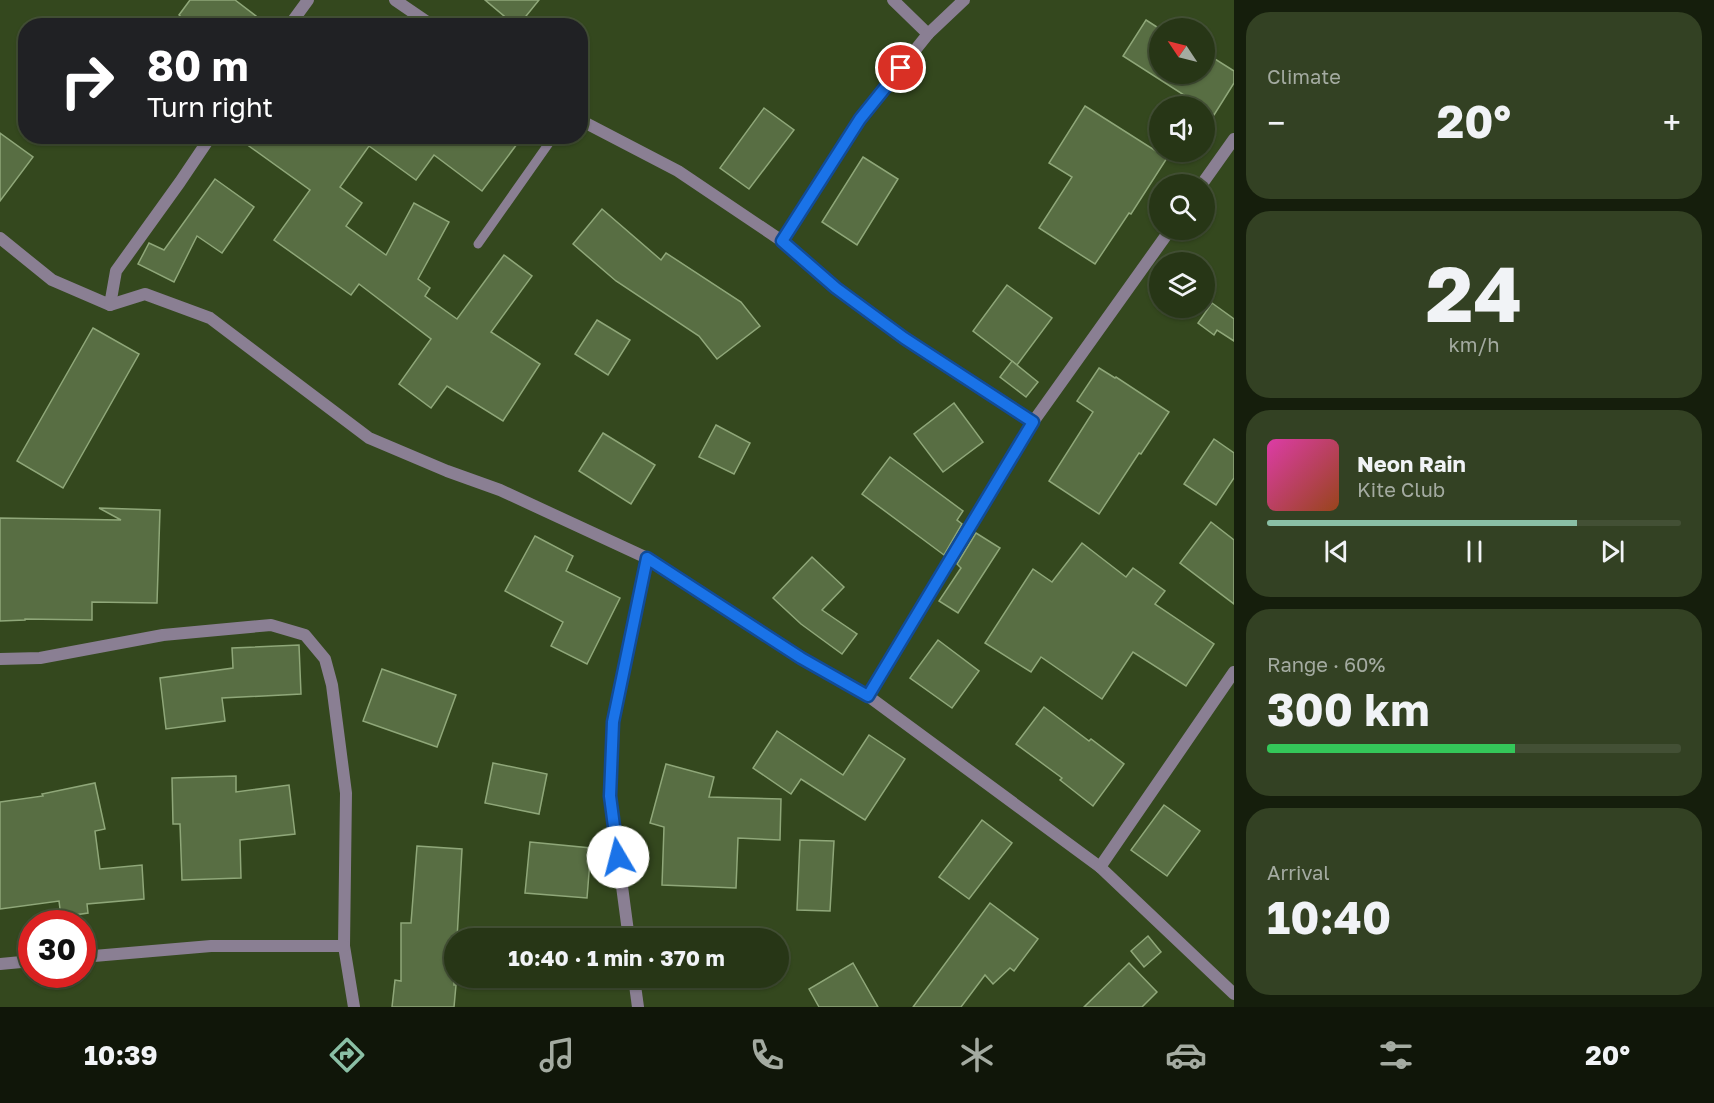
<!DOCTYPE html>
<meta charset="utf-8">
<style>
:root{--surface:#273616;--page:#334123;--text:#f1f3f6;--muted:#a4aba1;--line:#435035;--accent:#8abfa5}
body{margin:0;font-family:"Golos Text",sans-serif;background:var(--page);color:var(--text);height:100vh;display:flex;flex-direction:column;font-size:22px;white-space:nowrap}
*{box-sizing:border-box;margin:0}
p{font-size:20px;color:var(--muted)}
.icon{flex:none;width:33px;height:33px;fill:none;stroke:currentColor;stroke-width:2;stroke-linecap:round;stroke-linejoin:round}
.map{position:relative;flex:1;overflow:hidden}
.drawer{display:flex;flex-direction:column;gap:12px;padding:12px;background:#151e0c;width:480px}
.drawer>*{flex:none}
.guide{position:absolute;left:18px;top:18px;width:570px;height:126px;border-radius:24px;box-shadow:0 2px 4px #0004,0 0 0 2px var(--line);background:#202124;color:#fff;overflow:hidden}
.needle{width:39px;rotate:305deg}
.fabs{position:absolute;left:1149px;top:18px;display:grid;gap:12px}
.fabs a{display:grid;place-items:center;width:66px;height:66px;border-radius:50%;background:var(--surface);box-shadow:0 2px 4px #0004,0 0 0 2px var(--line);font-size:30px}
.speed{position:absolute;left:18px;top:910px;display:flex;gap:12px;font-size:30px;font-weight:700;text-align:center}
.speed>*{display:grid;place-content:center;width:78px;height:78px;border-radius:50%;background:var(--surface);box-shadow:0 2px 4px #0004,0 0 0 2px var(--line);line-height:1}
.speed .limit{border:9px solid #d22;background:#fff;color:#111}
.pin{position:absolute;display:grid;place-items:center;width:51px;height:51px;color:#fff;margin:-26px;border:3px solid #fff;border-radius:50%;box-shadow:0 2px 6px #0007}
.me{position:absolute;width:66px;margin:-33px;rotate:352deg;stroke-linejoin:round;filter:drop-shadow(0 0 4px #0008)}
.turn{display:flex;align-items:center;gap:21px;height:126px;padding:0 30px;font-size:27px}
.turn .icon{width:78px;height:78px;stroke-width:2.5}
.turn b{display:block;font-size:42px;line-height:51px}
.big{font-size:45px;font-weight:700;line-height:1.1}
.drawer .tile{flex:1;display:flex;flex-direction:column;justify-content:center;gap:9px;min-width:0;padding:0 21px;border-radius:24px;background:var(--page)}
.drawer .dial{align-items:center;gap:0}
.dial b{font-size:78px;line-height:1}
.song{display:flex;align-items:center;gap:18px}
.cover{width:72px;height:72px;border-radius:9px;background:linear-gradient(135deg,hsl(320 70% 55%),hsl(20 70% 35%))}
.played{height:6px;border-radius:3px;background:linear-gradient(90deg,var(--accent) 75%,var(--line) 75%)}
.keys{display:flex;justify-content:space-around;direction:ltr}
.heat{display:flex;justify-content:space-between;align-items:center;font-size:33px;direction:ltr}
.charge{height:9px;border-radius:4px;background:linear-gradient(90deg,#34c759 60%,var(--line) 0)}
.trip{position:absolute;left:444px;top:928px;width:345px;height:60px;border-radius:30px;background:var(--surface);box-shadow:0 2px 4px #0004,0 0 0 2px var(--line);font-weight:700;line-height:60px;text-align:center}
.tabs{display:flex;height:96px;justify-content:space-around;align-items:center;background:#101609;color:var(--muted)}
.tabs .icon{width:42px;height:42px}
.tabs .on{color:var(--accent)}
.tabs b{font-size:27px;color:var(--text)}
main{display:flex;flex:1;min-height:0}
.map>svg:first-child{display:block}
.building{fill:#586e43;stroke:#8fa779;stroke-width:1.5}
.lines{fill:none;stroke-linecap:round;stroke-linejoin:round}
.lane{stroke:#8a7f93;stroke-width:9}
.street{stroke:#8a7f93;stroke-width:12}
.route-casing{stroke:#114b97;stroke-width:15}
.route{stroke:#1a73e8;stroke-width:10}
</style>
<main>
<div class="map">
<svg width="1234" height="1007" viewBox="0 0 1234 1007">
<rect width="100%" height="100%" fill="#34481e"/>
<g class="building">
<path d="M190 0H235L269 26H192L179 15Z"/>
<path d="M485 0H539L518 26H516Z"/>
<path d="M1146 20 1160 29V74H1204V52L1234 71V83L1214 115 1204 109V106H1201L1123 56Z"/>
<path d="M1085 106 1167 158 1131 214 1129 213 1095 264 1039 228 1072 177 1049 163Z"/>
<path d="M764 108 794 130 749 189 720 168Z"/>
<path d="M0 133 33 157 0 201Z"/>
<path d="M235 136H523L482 191 434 155 416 180 369 146 340 187 362 203 346 226 386 255 414 203 449 222 418 279 430 288 425 296 457 319 504 255 532 276 491 332 540 364 503 421 447 386 431 408 399 384 431 339 359 284 351 295 274 240 310 190Z"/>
<path d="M863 157 898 179 857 245 822 222Z"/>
<path d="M215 179 254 207 222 253 197 236 174 282 138 264 149 243 164 250Z"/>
<path d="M602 209 661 260 666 253 741 302 760 326 717 359 699 336 616 281 573 244Z"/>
<path d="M1007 285 1052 318 1017 365 973 331Z"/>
<path d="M1212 303 1234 319V341L1217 330 1214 335 1198 323Z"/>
<path d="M597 320 630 340 608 375 575 354Z"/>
<path d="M93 328 139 354 63 488 17 461Z"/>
<path d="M1012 361 1038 382 1026 397 1000 377Z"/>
<path d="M1099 368 1115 378 1116 377 1169 412 1141 454 1139 453 1099 514 1049 481 1093 412 1077 401Z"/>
<path d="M954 403 983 442 943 472 914 434Z"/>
<path d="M716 425 750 443 734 474 699 457Z"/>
<path d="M603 433 655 465 631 504 579 471Z"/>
<path d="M1214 439 1234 453V478L1216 505 1184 484Z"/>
<path d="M890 457 963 511 957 520 962 524 944 555 862 494Z"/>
<path d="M99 508 160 510 157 603 92 602V620L25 619V620L0 621V518L121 520Z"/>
<path d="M1211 522 1234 540V604L1180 563Z"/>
<path d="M976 533 1000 548 958 613 939 601 961 568 957 564Z"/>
<path d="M535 536 573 556 566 571 620 598 587 664 551 646 563 622 505 591Z"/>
<path d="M1082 543 1126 577 1133 568 1165 591 1155 604 1214 644 1186 686 1133 652 1102 699 1041 657 1031 672 985 643 1033 569 1052 582Z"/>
<path d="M812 557 844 587 822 610 857 634 842 654 801 624 773 598Z"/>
<path d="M938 640 979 671 952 708 910 678Z"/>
<path d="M299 645 301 694 222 698 225 721 166 729 160 678 233 668 232 648Z"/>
<path d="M382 669 456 695 437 747 363 721Z"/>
<path d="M1044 707 1089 741 1091 739 1124 764 1093 806 1060 780 1062 778 1016 744Z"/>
<path d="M777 731 843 775 869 735 905 759 865 820 801 779 791 794 753 768Z"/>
<path d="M493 763 547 774 539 814 485 803Z"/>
<path d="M666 764 714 777 709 797 781 799 780 840 738 838 736 888 662 885 664 827 650 823Z"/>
<path d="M236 776V792L289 785 295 834 240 840 241 878 182 880 180 824H173L172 778Z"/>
<path d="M95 783 105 829 95 831 100 869 142 865 144 899 87 904 88 913 61 917 59 901 0 909V802L43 796 42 794Z"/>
<path d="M1164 805 1200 831 1167 876 1131 850Z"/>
<path d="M982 820 1012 843 969 899 939 877Z"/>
<path d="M800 840 834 841 830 911 797 910Z"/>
<path d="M530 842 591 848 587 898 525 893Z"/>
<path d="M417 846 462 849 457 939H454V985H456L454 1007H392L395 980 401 981V923H411Z"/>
<path d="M990 903 1038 939 1014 971 1010 968 993 984 985 975 961 1007H913Z"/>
<path d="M1148 936 1161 952 1144 967 1131 951Z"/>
<path d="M853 963 878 1007H819L809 989Z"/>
<path d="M1129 963 1157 992 1142 1007H1084Z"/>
</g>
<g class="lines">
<path class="lane" d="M478 244 554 136"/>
<g class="street">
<path d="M395 0 433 26"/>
<path d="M893 0 928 34"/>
<path d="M289 26 308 0"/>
<path d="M580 120 678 171 782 241 836 288 904 338 1033 422"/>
<path d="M1202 184 1234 139"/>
<path d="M0 238 52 280 110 305 116 271 180 182 211 136"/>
<path d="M782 241 860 119 928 34 964 0"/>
<path d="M110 305 145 294 210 318 369 438 447 471 500 490 647 558 801 658 868 696 1100 867 1234 994"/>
<path d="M0 659 40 658 163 635 271 625 305 635 325 659 332 685 346 793 344 946 354 1007"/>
<path d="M868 696 1033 422 1170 230"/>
<path d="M1100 867 1234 672"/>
<path d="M629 939 610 796 613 722 647 558"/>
<path d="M82 957 211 946H344"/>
<path d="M0 964 32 961"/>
<path d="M634 978 638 1007"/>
</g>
</g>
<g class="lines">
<defs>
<path id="route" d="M618 857 610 796 613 722 647 558 801 658 868 696 1033 422 904 338 836 288 782 241 860 119 901 68"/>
</defs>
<use href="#route" class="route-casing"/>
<use href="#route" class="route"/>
</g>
</svg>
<div class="fabs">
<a><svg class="needle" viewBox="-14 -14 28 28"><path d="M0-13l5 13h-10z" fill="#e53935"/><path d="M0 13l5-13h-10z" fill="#a4aba1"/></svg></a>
<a><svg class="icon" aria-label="sound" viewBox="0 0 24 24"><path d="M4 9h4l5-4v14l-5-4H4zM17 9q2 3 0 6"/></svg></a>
<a><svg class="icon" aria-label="search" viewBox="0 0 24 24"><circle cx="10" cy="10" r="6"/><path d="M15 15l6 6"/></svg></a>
<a><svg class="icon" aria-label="layers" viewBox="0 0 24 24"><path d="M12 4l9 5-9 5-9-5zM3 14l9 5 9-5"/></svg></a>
</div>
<div class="speed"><div class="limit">30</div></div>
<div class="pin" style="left:901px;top:68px;background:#d93025"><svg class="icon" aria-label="arrive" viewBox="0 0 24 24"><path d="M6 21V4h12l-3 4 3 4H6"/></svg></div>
<svg class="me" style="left:618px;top:857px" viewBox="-20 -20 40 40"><circle r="19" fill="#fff"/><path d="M0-13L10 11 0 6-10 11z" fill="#1a73e8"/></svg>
<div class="trip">10:40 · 1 min · 370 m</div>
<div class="guide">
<div class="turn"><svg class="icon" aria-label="right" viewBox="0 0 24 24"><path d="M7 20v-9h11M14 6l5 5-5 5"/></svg><div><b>80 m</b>Turn right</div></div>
</div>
</div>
<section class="drawer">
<div class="tile"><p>Climate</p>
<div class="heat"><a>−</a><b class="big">20°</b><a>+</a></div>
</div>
<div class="tile dial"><b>24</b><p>km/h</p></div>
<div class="tile">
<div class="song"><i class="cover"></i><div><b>Neon Rain</b><p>Kite Club</p></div></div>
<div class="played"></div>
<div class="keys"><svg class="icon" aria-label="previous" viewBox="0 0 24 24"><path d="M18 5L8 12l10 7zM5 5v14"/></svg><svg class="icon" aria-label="pause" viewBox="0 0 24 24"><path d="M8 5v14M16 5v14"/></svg><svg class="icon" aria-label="next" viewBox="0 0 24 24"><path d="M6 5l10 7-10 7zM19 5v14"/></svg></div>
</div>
<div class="tile"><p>Range · 60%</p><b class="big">300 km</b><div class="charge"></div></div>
<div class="tile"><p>Arrival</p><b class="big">10:40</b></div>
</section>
</main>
<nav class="tabs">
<b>10:39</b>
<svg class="icon on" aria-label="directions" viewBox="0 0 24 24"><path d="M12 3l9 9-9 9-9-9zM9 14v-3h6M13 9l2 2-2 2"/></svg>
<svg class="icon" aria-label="music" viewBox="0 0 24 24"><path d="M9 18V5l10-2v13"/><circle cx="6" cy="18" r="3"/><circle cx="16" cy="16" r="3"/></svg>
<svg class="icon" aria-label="phone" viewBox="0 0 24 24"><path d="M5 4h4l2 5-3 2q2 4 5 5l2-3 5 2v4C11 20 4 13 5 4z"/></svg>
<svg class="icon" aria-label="climate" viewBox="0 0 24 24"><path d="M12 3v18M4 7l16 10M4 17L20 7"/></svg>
<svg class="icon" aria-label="car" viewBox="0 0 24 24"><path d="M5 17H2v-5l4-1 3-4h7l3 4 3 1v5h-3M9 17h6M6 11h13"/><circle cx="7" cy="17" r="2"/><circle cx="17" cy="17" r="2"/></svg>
<svg class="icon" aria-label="filters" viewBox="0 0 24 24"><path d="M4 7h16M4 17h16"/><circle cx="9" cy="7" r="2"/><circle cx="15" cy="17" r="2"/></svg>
<b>20°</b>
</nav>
